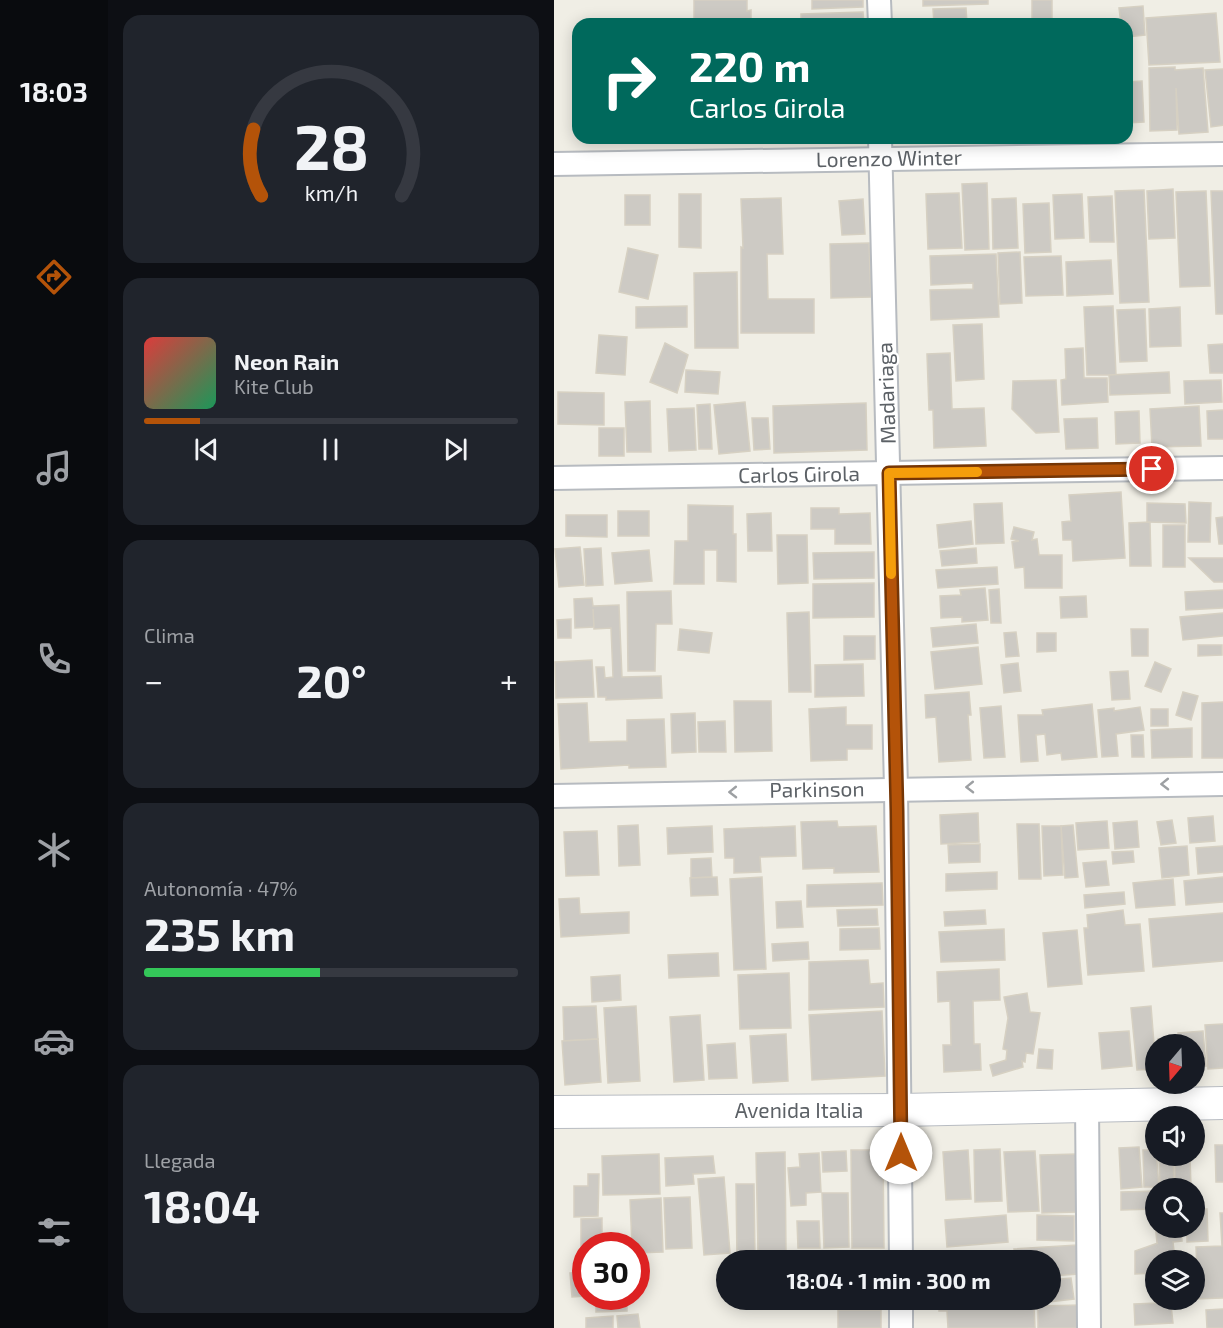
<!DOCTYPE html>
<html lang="es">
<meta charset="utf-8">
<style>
:root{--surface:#171b24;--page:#20242c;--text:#f1f3f6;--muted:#9ea1a6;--line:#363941;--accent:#b45309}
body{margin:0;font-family:"Exo 2",sans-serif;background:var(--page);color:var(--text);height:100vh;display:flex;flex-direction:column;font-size:22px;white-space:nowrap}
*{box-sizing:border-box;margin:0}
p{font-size:20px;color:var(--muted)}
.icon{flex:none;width:33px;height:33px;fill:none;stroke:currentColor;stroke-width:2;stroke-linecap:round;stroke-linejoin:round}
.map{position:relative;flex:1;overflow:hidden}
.drawer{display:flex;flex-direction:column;gap:15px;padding:15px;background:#0d0f14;width:446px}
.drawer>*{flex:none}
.guide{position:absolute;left:18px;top:18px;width:561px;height:126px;border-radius:18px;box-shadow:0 3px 15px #0003;background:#00695c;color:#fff;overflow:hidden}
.needle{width:39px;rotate:199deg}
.tools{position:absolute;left:591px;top:1034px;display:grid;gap:12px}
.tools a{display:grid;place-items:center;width:60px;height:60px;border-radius:50%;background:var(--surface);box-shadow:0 3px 15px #0003;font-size:30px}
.speed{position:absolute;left:18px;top:1232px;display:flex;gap:12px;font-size:30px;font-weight:700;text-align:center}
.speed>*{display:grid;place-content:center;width:78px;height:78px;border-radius:50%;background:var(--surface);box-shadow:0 3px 15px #0003;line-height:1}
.speed .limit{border:9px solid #d22;background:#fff;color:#111}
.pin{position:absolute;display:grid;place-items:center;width:51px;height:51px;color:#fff;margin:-26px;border:3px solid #fff;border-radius:50%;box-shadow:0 2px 6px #0007}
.me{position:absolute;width:66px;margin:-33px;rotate:0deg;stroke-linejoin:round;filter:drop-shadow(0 0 4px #0008)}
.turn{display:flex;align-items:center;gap:21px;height:126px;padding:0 18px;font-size:27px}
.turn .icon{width:78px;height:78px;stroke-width:2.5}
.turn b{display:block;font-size:42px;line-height:51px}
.big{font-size:45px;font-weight:700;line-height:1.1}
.drawer .widget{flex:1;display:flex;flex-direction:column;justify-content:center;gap:9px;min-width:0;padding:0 21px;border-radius:18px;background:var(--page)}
.drawer .dial{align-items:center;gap:0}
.dial svg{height:156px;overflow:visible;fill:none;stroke:var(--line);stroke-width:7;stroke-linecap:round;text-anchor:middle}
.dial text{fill:var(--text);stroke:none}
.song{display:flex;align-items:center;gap:18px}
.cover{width:72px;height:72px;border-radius:9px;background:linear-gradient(135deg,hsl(0 70% 55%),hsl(150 70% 35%))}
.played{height:6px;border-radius:3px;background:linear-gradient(90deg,var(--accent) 15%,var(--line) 15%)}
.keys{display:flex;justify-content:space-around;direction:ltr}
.heat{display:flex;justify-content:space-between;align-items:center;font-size:33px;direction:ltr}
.charge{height:9px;border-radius:4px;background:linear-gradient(90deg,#34c759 47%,var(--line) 0)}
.trip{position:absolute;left:162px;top:1250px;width:345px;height:60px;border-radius:30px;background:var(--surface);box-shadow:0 3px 15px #0003;font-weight:700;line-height:60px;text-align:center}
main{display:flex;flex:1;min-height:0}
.tab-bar{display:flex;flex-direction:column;width:108px;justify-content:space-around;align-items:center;background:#090b0e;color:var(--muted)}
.tab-bar .icon{width:42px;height:42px}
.tab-bar .on{color:var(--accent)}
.tab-bar b{font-size:27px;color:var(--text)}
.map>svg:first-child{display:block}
.building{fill:#cdcac4;stroke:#d6d0c2;stroke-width:1.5}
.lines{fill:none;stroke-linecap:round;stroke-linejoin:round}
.minor-casing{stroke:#b7bbc0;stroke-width:26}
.secondary-casing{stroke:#b8bcc2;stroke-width:34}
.minor{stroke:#fff;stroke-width:22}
.secondary{stroke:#fff;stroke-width:32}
.oneway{stroke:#9da0a3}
.route-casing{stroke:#753606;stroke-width:15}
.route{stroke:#b45309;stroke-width:10}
.slow{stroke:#f59e0b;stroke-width:10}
.labels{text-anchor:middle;stroke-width:4.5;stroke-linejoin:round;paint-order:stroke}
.street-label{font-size:21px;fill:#5c6166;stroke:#fff}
</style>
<main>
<nav class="tab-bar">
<b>18:03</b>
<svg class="icon on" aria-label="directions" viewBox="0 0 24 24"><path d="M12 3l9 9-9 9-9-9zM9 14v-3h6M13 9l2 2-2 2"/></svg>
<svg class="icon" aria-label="music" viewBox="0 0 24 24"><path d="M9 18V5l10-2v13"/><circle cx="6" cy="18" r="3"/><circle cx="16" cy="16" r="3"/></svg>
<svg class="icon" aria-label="phone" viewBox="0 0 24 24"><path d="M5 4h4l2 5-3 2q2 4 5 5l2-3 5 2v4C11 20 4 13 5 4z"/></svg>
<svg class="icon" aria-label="climate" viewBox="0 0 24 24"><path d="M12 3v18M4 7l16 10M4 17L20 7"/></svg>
<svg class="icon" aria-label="car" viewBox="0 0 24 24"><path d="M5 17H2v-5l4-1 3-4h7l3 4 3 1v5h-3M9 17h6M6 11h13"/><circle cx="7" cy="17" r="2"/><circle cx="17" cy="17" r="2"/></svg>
<svg class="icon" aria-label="filters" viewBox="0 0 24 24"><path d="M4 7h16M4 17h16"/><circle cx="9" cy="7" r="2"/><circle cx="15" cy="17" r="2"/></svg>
</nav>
<section class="drawer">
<div class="widget dial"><svg viewBox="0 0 100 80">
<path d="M14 69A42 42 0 1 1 86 69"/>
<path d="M14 69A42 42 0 0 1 10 35" stroke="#b45309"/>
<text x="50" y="56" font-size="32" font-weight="700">28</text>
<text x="50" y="72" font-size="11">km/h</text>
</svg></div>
<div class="widget">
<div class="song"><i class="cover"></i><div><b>Neon Rain</b><p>Kite Club</p></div></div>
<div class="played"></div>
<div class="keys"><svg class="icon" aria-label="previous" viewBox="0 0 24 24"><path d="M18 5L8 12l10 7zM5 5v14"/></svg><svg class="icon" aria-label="pause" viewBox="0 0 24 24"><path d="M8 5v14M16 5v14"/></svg><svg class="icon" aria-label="next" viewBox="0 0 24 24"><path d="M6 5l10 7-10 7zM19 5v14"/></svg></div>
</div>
<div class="widget"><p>Clima</p>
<div class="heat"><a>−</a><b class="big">20°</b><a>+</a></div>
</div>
<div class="widget"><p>Autonomía · 47%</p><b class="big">235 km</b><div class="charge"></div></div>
<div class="widget"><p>Llegada</p><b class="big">18:04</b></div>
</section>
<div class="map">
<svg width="670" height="1328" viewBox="0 0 670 1328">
<rect width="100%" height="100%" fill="#f0eee5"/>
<g class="building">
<path d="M140 0H193V11L197 10V24H140Z"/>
<path d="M258 0H309V7L258 9Z"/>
<path d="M369 0H434V4L369 6Z"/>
<rect x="478" y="0" width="20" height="19"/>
<path d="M589 6 591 35 573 37V24H567L565 8Z"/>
<path d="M412 8 413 24H380L379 9Z"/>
<path d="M309 12 310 24H247V14Z"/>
<path d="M662 13 666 62 595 65 592 18Z"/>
<path d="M621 67V70L649 68 654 132 625 134 622 88 623 130 596 131 595 68Z"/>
<path d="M670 69V125L657 127 651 70Z"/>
<path d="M588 81 590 122 573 123V82Z"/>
<path d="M131 138H165V142L131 143Z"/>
<path d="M170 138H195V140L170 141Z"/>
<path d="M433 183 435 249 411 250 408 184Z"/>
<path d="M619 189 621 238 595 239 593 191Z"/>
<path d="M590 190 595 302 566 303 561 191Z"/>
<path d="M652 191 656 286 626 287 622 192Z"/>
<path d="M657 191H670V314H662Z"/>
<path d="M405 193 408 248 374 249 372 194Z"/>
<path d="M125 194H147V248L125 247Z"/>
<path d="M528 194 530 238 501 239 499 195Z"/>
<rect x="71" y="195" width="25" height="30"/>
<path d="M558 196 560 242H536L534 197Z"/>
<path d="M227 198 229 254H213L214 299H260V333H187V247L189 248 187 199Z"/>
<path d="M462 198 464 248 439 249 438 199Z"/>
<path d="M309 199 311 234 288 235 285 201Z"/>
<path d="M495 203 497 252 471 253 469 204Z"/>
<path d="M315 243 317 297 277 298 276 244Z"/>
<path d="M74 248 104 255 94 299 65 292Z"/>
<path d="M466 252 468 303 446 304 444 253Z"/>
<path d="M442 254 445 317 377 320 376 290 419 289V283L377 285 376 256Z"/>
<path d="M507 256 509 295 472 296 470 257Z"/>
<path d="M557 260 559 294 513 296 512 262Z"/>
<path d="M183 272 184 348H141L140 273Z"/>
<path d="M133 306V327L82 328V307Z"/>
<path d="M559 306 562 375H533L530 307Z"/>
<path d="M626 307 627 346 596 347 595 309Z"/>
<path d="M591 309 593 361 566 362 563 310Z"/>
<path d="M428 324 430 379 402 381 399 325Z"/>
<path d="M45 335 73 337 71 375 42 373Z"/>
<path d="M111 343 134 355 123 393 96 382Z"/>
<path d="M670 344V373H656L654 345Z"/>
<path d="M529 348 530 378H553L554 402 508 405 507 380 512 379 511 349Z"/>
<path d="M396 353 398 409 430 408 432 446 380 448 379 410H375L373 354Z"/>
<path d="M132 370 166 372 164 394 131 392Z"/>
<path d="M615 372 616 393 556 395 555 375Z"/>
<path d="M502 380 505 432 482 433 458 409 459 381Z"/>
<path d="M667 380 668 402 631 404 630 381Z"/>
<path d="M4 392 50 393V425L4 424Z"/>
<path d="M96 401 97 452H73L71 402Z"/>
<path d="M191 402 196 451 165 454 160 405Z"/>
<path d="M312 403 313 450 220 453 219 406Z"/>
<path d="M156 404 158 449H145L143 405Z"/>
<path d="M645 406 647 446 598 447 596 409Z"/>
<path d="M140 408 142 450 115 451 113 409Z"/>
<path d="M670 410V439H654L653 411Z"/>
<path d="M585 411 586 443 562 444 561 412Z"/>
<path d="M198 418H214L216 449 200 450Z"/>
<path d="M543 418 544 448 512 449 510 419Z"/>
<rect x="45" y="428" width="25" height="28"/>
<path d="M567 492 571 558 519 561 518 540H509L508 522 517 521 515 495Z"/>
<path d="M635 502 657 503 656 542H634Z"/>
<path d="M448 503 450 543 422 544 420 504Z"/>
<path d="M593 503 631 504 632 523 593 522Z"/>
<path d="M134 505 179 506V534H182V582L163 581V550H150V584H120L121 541H134Z"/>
<path d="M257 508H285V514L316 513 317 544H281V529H257Z"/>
<rect x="64" y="511" width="31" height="25"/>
<path d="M217 513 218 551H194L193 514Z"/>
<path d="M12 515H53V537L12 536Z"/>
<path d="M670 517V544H665L662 518Z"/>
<path d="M417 521 419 544 385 548 383 525Z"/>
<path d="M596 522 597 566H576L575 523Z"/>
<rect x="609" y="525" width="22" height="42"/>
<path d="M460 527 480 532 478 540 483 539 485 555H508V588H471L470 567 461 568 458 542 465 541 457 539Z"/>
<path d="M223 535H253L254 583 224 584Z"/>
<path d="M26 547 30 585 5 587 1 549Z"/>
<path d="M47 548 49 585 32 586 30 549Z"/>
<path d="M422 548 423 563 388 566 386 551Z"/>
<path d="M95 550 98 581 61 584 58 553Z"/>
<path d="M320 552V578L260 579 259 553Z"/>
<path d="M635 558H670V582H660Z"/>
<path d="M443 567 444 584 384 588 382 570Z"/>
<path d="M320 583V617L259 618V584Z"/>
<path d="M431 588 434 620 408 622V617L387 618 386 596 407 595 406 590Z"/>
<path d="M445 589 447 623H437L435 590Z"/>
<path d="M670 590V608L632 610 631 592Z"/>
<path d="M117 591 118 624H102L101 671H74L73 592Z"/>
<path d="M532 596 533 617 507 618 506 597Z"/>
<path d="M38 598 39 606 65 605 68 677 107 676 108 698 52 700V697H44L42 667H50L51 678 59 677 57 628 40 629 39 609 40 627 21 628 20 599Z"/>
<path d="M255 612 257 692H235L233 613Z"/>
<path d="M670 613V636L629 640 626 617Z"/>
<path d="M17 619V638H4L3 620Z"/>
<path d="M422 624 424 643 379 647 377 628Z"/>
<path d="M126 629 158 633 155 653 124 650Z"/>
<path d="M577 629H594V656H578Z"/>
<path d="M462 632 465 656 452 657 450 633Z"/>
<path d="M483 633H502V651L483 652Z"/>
<path d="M290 636H321V659L290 660Z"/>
<path d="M644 645H668V655L644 656Z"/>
<path d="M424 647 428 684 381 689 377 652Z"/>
<path d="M38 660 40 697 2 698 1 662Z"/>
<path d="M601 662 617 669 607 692 591 686Z"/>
<path d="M464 663 467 691 450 693 447 665Z"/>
<path d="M309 664 310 696 261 697V665Z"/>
<path d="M574 671 576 699 558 700 556 672Z"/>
<path d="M415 692 417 715H414L417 760 385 762 382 717 372 718 371 695Z"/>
<path d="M629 692 644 696 637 720 622 715Z"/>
<path d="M180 701H217L218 751 181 752Z"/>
<path d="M670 702V758H648V703Z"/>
<path d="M33 703 35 742 73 741V720L110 719 112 767 75 768V765L7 769 4 704Z"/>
<path d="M538 704 543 757 508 760 507 753 493 755 491 734 482 735 484 761 467 762 464 715H489L488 710Z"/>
<path d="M447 706 451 757 430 758 426 708Z"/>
<path d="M292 707V725H318V749H293V760L257 761 255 709Z"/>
<path d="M586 707 590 730 562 734 564 756 548 757 544 710 560 708V711Z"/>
<rect x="597" y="709" width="17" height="17"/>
<path d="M141 713 142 752 118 753 117 714Z"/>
<path d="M171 721 172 752H145L144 722Z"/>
<path d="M638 728V757L598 758 597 730Z"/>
<path d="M577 735H589L590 757H578Z"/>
<path d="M424 813 425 842 387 844 386 815Z"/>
<path d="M659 816 661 841 636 843 634 818Z"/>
<path d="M618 820 622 843 607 845 603 822Z"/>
<path d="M283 821 284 827 322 826 325 872 280 873V868L249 869 247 822Z"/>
<path d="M553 821 555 848 524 850 522 823Z"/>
<path d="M583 821 585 847 561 849 559 823Z"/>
<path d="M463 824H485L487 879H465Z"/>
<path d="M84 825 86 865 65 866 64 826Z"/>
<path d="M519 825 524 877 511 878 507 826Z"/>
<path d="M158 826 159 852 114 854 113 828Z"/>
<path d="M241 826 242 856 206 857 207 872 180 873V858H171L170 829Z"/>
<path d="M488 826H507L509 875 490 876Z"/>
<path d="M43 831 45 875 12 876 10 832Z"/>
<path d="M426 844V862L395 863 394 845Z"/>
<path d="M633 846 635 875 608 878 605 848Z"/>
<path d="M670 846V872L644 874 642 848Z"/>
<path d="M579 851 580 862 559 864 558 852Z"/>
<path d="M157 858 158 877 137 878V859Z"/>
<path d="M552 861 555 885 532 887 529 863Z"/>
<path d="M443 872V889L392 891V874Z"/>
<path d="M163 877 164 895 137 896 136 878Z"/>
<path d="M208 877 212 969 180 970 176 879Z"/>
<path d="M670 877V902L632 905 630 881Z"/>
<path d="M619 879 621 905 582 908 579 883Z"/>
<path d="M328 883 329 905 253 907V885Z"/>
<path d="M570 892 571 904 531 908 530 895Z"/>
<path d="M25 898 26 914 75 912V933L7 937 5 899Z"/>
<path d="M247 901 249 927 223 928 222 902Z"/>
<path d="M323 909 324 925 284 926 283 910Z"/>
<path d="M431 910 432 924 391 926 390 912Z"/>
<path d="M569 910 571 925 586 924 590 971 534 975 530 928H534L533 915Z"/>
<path d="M670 913V961L599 967 595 919Z"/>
<path d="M325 928 326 949 286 950V929Z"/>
<path d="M450 929 451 960 387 962 385 932Z"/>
<path d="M523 930 528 984 494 987 489 933Z"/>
<path d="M254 942 255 959 219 961 218 944Z"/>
<path d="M164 953 165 976 115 978 114 955Z"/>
<path d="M314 960 316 984 329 983 330 1007 255 1010V962Z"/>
<path d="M445 969 446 1000 419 1001 420 1044H426L427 1070 390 1072 389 1045H397L396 1001 384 1002 383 972Z"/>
<path d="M235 973 237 1028 186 1029 184 975Z"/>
<path d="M66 975 67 1000 38 1002 37 977Z"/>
<path d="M473 993 476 1012 486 1013 479 1054 472 1053 471 1062 468 1061 469 1067 439 1076 436 1065 452 1060 453 1050 449 1049 454 1018 450 997Z"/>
<path d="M42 1006 44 1039 10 1041 9 1007Z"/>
<path d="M82 1006 86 1081 54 1083 50 1008Z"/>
<path d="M597 1006 602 1069 583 1070 577 1008Z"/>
<path d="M328 1011 331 1076 258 1080 255 1015Z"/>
<path d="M146 1015 150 1080 120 1082 116 1017Z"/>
<path d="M670 1024V1068L654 1069 651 1025Z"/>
<path d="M575 1031 578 1066 548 1069 545 1033Z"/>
<path d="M649 1031 652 1066 640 1067V1044H625L624 1033Z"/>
<path d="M232 1034 234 1081 199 1083 196 1036Z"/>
<path d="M621 1037V1044H604V1039Z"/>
<path d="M44 1039 47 1082 11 1085 8 1041Z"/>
<path d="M181 1043 183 1078 155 1079 153 1045Z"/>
<path d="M485 1049 499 1050 498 1069 483 1068Z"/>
<path d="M661 1145H670V1182H662Z"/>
<path d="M585 1147 588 1187 567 1189 565 1148Z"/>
<path d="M446 1149 448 1201 421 1202 420 1150Z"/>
<path d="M297 1150H329L330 1248H298Z"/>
<path d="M414 1150 417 1199 392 1200 389 1152Z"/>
<path d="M589 1150H602L605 1187H590Z"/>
<path d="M292 1151 293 1171 269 1172 268 1152Z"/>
<path d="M481 1151 485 1211 454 1212 450 1152Z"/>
<path d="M231 1152 232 1252H204L202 1153Z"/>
<path d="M265 1153 267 1192 252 1193V1205L237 1206 234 1168 246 1167 245 1154Z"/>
<path d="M105 1154 106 1194 49 1195 48 1156Z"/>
<path d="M523 1154 524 1212 488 1213 486 1155Z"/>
<path d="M605 1155H619L620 1186H606Z"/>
<path d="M621 1155H636L637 1188H621Z"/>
<path d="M159 1156 161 1173 139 1174 140 1184 112 1186 111 1158Z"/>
<path d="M34 1174H45L44 1216 20 1217V1186H34Z"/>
<path d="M170 1177 176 1253 150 1255 144 1179Z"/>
<path d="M182 1184H200L201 1260H183Z"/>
<path d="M602 1191V1209L567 1210V1192Z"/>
<path d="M268 1193H294L295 1247 270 1248Z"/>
<path d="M136 1197 138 1248 112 1249 110 1198Z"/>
<path d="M107 1198 109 1252 82 1253V1245H78L76 1200Z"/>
<path d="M640 1209H653L654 1241 633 1242V1227H640Z"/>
<path d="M600 1213H602V1227H627L628 1241 619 1242 621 1260H602V1273L581 1274V1251L604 1243H603Z"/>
<path d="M666 1213H670V1298L639 1299H640V1269H643L642 1247 668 1246Z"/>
<path d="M452 1215 454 1242 393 1247 391 1220Z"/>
<path d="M483 1215 520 1216V1241L483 1240Z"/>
<path d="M48 1218V1245H32V1248H27V1219Z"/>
<path d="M243 1221H265L266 1248H244Z"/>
<path d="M523 1245 525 1274 496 1276V1260H461L460 1249Z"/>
<path d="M248 1252 249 1260H214L213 1254Z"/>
<path d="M32 1272V1296L18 1297 16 1273Z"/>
<path d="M517 1278 520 1299 477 1304 476 1299H496V1280Z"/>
<path d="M42 1296H73V1311L42 1312Z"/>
<path d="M385 1299H450V1308L480 1307 481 1328H394L393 1311H385Z"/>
<path d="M604 1299H636L637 1303 617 1305 619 1323 581 1325 580 1304 604 1303Z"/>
<path d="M527 1305V1328H484V1306Z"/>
<path d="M670 1309V1328H653L652 1310Z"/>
<rect x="284" y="1310" width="43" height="18"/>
<path d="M84 1314 86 1328H64L63 1316Z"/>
<path d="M59 1316V1328H32V1318Z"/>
</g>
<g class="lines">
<defs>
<g id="minor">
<path d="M325 0 326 24"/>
<path d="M326 138 342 788 347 1260"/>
<path d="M0 164 670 154"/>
<path d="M0 478 670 468"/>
<path d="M0 796 670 784"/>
<path d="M533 1106 535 1328"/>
<path d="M347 1299V1328"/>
</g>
<path id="secondary" d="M0 1112 347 1110 670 1103"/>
</defs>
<use href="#minor" class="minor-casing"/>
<use href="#secondary" class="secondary-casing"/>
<use href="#minor" class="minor"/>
<use href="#secondary" class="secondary"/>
</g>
<defs><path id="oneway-chevron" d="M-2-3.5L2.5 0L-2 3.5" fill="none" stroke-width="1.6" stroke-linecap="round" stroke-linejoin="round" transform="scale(1.5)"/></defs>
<g class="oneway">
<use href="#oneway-chevron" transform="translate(611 784) rotate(179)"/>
<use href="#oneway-chevron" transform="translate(416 787) rotate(179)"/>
<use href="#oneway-chevron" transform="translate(179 792) rotate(179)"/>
</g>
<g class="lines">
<defs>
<path id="route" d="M347 1153 343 811 335 473 598 469"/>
</defs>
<use href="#route" class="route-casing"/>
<use href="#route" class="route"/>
<path class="slow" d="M337 574 335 473 423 472"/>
</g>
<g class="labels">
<g class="street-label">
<text transform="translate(335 159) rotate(-1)" y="7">Lorenzo Winter</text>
<text transform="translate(333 393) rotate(-92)" y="7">Madariaga</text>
<text transform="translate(245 475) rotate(-1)" y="7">Carlos Girola</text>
<text transform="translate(263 790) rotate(-1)" y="7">Parkinson</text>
<text x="245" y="1118">Avenida Italia</text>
</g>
</g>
</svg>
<div class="tools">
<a><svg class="needle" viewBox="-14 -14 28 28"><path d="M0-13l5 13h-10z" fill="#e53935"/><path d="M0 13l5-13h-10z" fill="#9ea1a6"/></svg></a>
<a><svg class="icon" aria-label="sound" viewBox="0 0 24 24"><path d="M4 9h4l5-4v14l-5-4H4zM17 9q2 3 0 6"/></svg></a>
<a><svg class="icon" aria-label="search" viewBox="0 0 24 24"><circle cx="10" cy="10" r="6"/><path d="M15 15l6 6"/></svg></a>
<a><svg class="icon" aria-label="layers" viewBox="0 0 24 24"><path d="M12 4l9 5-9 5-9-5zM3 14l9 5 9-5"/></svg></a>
</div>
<div class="speed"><div class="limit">30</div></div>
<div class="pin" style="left:598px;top:469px;background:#d93025"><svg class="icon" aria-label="arrive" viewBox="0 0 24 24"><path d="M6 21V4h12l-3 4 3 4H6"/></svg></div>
<svg class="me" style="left:347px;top:1153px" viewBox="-20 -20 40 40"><circle r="19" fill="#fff"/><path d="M0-13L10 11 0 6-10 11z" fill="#b45309"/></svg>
<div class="trip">18:04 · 1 min · 300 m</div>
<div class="guide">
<div class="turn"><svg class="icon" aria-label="right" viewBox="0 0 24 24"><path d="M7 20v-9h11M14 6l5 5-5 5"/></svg><div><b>220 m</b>Carlos Girola</div></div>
</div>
</div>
</main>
